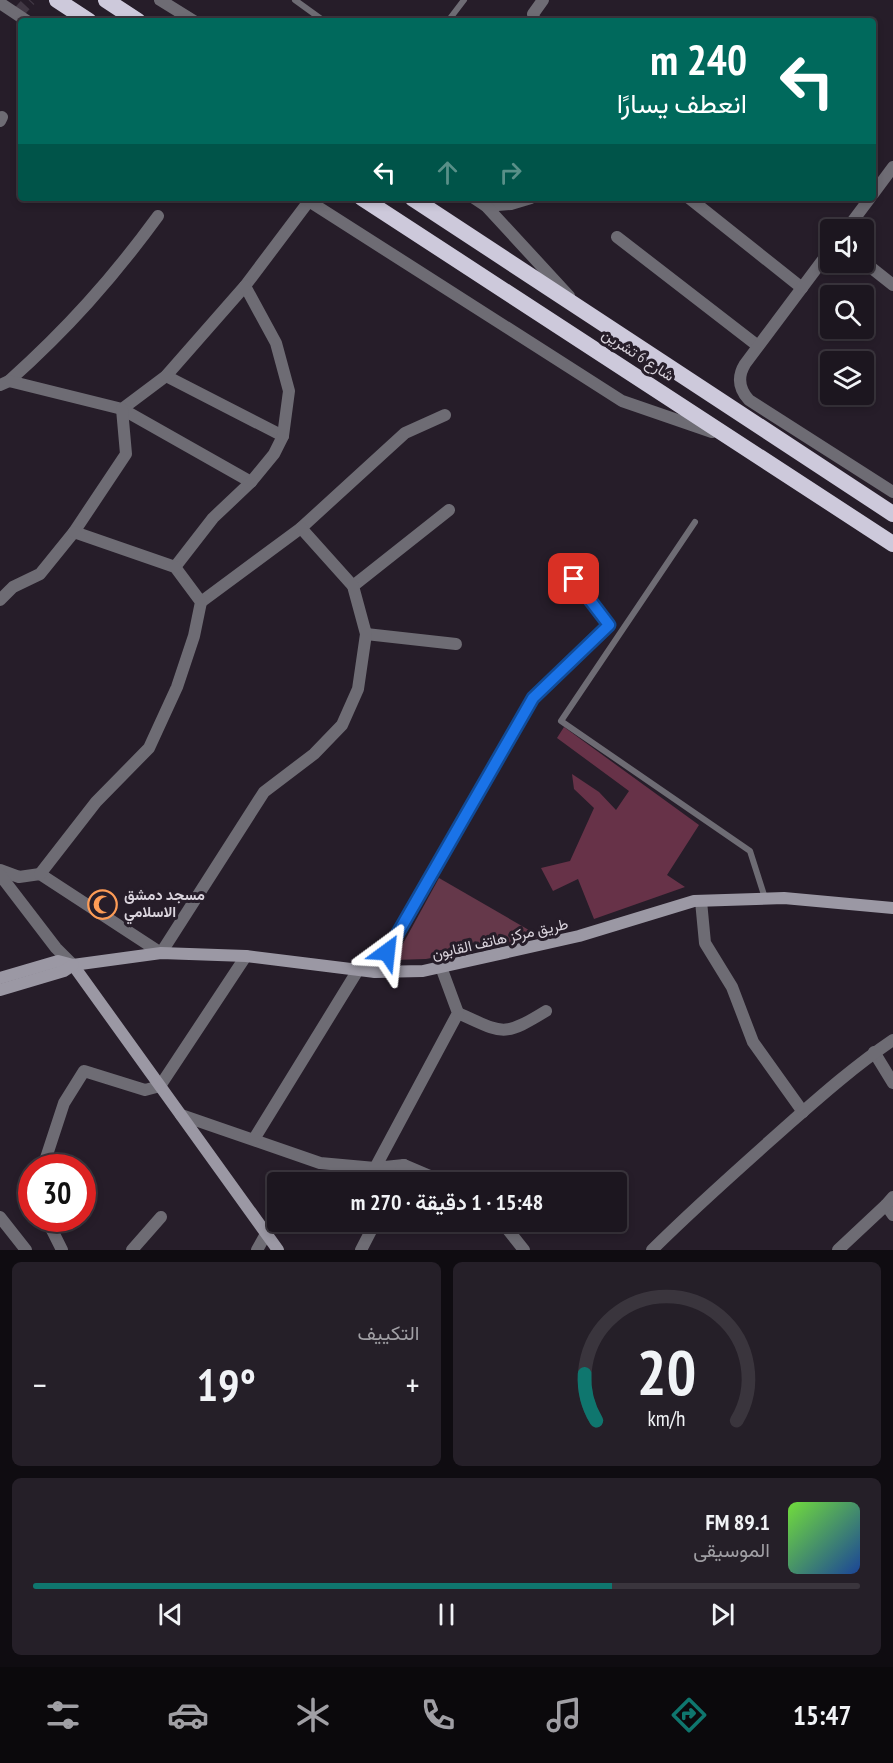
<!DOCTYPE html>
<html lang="ar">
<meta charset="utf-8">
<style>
:root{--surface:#1c161f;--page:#251f28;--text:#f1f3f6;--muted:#a09fa4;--line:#3a353d;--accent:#0f766e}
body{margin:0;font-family:"PT Sans Narrow",Vazirmatn,sans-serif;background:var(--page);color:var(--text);direction:rtl;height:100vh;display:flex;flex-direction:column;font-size:22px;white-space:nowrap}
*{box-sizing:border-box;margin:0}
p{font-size:20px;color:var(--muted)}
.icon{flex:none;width:33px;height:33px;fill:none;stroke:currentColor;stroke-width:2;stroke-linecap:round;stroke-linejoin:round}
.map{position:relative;height:1250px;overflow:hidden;direction:ltr}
.drawer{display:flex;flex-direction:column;gap:12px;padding:12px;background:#0f0c11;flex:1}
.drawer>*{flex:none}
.banner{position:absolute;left:18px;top:18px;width:858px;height:183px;border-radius:6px;box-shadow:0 3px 9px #0003,0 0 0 2px var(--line);direction:rtl;background:#00695c;color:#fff;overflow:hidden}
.buttons{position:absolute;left:820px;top:219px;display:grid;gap:12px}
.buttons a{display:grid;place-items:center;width:54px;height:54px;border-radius:6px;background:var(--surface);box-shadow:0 3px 9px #0003,0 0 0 2px var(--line);font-size:30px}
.speed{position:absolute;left:18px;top:1154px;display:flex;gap:12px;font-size:30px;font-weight:700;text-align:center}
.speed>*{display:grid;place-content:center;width:78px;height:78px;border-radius:50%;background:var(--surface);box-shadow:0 3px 9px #0003,0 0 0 2px var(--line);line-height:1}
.speed .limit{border:9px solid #d22;background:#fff;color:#111}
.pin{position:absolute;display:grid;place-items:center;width:51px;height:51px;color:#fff;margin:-26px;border-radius:12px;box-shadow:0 3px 9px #0006}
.me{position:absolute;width:66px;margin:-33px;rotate:30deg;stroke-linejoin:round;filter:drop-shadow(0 0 4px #0008)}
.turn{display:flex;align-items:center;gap:21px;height:126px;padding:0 30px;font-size:27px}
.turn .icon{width:78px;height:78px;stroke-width:2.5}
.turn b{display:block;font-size:42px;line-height:51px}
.lanes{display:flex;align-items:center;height:57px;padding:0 30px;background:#0003;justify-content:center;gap:30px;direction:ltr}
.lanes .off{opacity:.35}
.big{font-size:45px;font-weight:600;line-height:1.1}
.drawer .card{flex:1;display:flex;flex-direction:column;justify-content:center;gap:9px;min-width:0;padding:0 21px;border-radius:9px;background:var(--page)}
.drawer .dial{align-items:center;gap:0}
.dial svg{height:156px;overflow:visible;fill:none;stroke:var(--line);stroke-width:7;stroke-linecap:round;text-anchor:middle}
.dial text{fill:var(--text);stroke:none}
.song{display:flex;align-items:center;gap:18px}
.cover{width:72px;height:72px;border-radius:9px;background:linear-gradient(135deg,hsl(100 70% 55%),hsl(220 70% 35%))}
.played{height:6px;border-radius:3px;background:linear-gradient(90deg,var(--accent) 70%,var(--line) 70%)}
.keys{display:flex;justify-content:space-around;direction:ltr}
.heat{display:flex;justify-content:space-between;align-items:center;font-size:33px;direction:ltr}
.drawer .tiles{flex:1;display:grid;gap:12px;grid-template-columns:1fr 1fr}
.card:last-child{grid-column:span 2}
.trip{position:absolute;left:267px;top:1172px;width:360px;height:60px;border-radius:6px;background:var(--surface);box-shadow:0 3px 9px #0003,0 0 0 2px var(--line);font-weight:600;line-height:60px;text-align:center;direction:rtl}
.dock{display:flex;height:96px;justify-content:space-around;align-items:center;background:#0b090c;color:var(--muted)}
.dock .icon{width:42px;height:42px}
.dock .current{color:var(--accent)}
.dock b{font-size:27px;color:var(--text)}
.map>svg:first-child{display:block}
.green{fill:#65384a}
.forest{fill:#673248}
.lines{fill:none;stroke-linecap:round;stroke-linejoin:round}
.tertiary-tunnel{stroke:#413844;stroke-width:12;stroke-dasharray:12 6;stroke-linecap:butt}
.service{stroke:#6e6c74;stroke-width:6}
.minor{stroke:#6e6c74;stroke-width:12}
.tertiary{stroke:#6e6c74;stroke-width:12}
.secondary{stroke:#9b98a4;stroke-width:12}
.trunk{stroke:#cdc9db;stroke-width:16}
.route-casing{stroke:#114b97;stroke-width:15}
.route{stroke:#1a73e8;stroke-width:10}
.labels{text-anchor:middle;stroke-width:6;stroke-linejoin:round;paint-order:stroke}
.street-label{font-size:15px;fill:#dad4dd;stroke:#261d29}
.poi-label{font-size:15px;font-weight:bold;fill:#dad4dd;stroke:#261d29;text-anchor:start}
</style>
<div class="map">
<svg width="893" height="1250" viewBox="0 0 893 1250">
<rect width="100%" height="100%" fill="#261d29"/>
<path class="green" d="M439 878 541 937 426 959 394 960Z"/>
<path class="forest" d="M564 727 699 825 667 875 685 887 594 919 578 879 553 891 541 868 570 861 594 808 574 789 572 774 599 792 616 810 629 791 557 738Z"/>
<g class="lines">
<path class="tertiary-tunnel" d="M17 14 30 0"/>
<g class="service">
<path d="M295 0 324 21"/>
<path d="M448 21 464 0"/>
<path d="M695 522 561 721 750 851 765 898"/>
</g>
<g class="minor">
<path d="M535 21 533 14 543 0"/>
<path d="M0 121 2 117"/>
<path d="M689 198 802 288"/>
<path d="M486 206 511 204 531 198"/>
<path d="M617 237 758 346"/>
<path d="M864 262 893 285"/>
<path d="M166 376 283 436"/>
<path d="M9 381C67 329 112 279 158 216"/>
<path d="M0 385 9 381 122 409 166 376 245 286 309 201"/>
<path d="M122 409 251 482"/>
<path d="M175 567 213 518 251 482 274 454 283 436 289 391 276 343 245 286"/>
<path d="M353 586 449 510"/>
<path d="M0 600 13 587 40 574 74 532 126 454 122 409"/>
<path d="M201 602 301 528 405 433 445 415"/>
<path d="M366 634 456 644"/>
<path d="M0 870 19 877 40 874 161 953 264 792 314 754 342 725 358 689 366 634 353 586 301 528"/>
<path d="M40 874 96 802 149 748 177 687 194 636 201 602 175 567 74 532"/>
<path d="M0 875 56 948 73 965"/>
<path d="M701 901 705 943 732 987 753 1042 803 1112"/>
<path d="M375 972 533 698 609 625 574 579"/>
<path d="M458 1013C503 1033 502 1038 546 1011"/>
<path d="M874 1052 893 1083"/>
<path d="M181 1115 320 1163 375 1168 404 1165"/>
<path d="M254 1139 358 970"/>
<path d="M43 1167 64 1103 84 1071 145 1090 160 1086 246 956"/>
<path d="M375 1168 458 1013 441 967"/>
<path d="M395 1182 404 1165 444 1182"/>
<path d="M893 1197 886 1205 893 1215"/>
<path d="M0 1217 26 1250"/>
<path d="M46 1218 62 1250"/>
<path d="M501 1221 524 1250"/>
<path d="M132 1250 161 1217"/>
<path d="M257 1250 266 1234"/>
<path d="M361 1250 376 1221"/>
<path d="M652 1250C696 1206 743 1165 790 1123 823 1094 856 1065 893 1040"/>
<path d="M838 1250 886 1205"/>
</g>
<g class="tertiary">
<path d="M160 0 194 21"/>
<path d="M0 3 27 21"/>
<path d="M873 194 893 167"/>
<path d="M304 198 622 401 712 432"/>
<path d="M474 198 486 206 569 296"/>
<path d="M846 230 870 198"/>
<path d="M831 249 745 364C737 377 739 389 749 400L893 492"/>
</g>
<g class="secondary">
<path d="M73 965 278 1250"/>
<path d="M0 978 58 961 73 965 161 953 246 956 375 972 423 971 579 936 694 901 784 898 893 908"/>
<path d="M0 990 64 971 73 965"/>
</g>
<g class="trunk">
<path d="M57 0 89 21"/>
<path d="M106 0 138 21"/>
<path d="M362 198 893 544"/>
<path d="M412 198 893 514"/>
</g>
</g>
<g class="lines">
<defs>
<path id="route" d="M387 952 533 698 609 625 574 579"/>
</defs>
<use href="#route" class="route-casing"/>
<use href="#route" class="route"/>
</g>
<defs>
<symbol id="mosque-ring" viewBox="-11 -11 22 22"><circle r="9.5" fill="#261d29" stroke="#fd9c56" stroke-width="1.5"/><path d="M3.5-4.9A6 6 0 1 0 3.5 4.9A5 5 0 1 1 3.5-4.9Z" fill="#fd9c56"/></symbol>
</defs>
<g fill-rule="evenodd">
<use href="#mosque-ring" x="86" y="888" width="33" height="33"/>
</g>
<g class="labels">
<g class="street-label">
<text transform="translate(638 355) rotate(33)" y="5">شارع 6 تشرين</text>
<text transform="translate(500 939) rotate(-13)" y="5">طريق مركز هاتف القابون</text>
</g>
<g class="poi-label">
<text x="124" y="900">مسجد دمشق<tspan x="124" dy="17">الاسلامي</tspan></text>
</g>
</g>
</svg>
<div class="buttons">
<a><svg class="icon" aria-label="sound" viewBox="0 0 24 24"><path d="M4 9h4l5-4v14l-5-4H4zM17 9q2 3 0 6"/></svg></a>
<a><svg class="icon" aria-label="search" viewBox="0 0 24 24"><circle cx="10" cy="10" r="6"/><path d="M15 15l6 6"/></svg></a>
<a><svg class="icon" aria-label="layers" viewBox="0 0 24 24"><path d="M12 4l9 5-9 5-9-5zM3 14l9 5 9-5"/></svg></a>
</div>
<div class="speed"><div class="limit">30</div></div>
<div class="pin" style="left:574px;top:579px;background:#d93025"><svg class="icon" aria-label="arrive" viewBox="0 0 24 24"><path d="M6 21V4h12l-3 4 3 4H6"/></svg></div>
<svg class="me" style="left:387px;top:952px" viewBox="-20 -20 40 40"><path d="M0-17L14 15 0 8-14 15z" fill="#1a73e8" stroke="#fff" stroke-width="4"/></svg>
<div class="trip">15:48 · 1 دقيقة · 270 m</div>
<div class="banner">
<div class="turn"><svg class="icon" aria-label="left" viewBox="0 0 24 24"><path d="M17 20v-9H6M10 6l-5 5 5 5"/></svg><div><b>240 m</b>انعطف يسارًا</div></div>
<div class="lanes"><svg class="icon" aria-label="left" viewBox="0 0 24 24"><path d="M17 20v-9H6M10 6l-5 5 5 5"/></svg><svg class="icon off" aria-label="ahead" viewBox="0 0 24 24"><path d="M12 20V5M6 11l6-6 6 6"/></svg><svg class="icon off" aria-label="right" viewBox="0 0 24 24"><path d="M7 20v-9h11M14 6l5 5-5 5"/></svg></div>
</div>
</div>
<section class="drawer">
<div class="tiles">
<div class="card dial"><svg viewBox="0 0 100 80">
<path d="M14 69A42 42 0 1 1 86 69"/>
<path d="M14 69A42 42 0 0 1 8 45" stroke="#0f766e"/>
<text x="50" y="56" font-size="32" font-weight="700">20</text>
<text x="50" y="72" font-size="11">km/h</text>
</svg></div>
<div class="card"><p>التكييف</p>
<div class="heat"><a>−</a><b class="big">19°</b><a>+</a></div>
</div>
<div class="card">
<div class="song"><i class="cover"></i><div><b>89.1 FM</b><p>الموسيقى</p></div></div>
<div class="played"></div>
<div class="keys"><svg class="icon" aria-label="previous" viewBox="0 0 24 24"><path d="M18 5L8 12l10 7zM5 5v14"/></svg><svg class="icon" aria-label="pause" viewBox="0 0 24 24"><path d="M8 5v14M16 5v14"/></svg><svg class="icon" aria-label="next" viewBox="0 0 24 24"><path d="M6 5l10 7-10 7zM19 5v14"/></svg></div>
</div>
</div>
</section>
<nav class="dock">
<b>15:47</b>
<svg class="icon current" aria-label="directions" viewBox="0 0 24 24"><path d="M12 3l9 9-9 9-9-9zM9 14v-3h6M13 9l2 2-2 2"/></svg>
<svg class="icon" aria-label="music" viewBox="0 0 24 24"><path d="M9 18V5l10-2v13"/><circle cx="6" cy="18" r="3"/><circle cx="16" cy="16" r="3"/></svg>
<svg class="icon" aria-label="phone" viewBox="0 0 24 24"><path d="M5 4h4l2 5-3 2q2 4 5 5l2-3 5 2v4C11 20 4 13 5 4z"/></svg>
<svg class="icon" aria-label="climate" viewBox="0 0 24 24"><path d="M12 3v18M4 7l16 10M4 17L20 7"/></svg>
<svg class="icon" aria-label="car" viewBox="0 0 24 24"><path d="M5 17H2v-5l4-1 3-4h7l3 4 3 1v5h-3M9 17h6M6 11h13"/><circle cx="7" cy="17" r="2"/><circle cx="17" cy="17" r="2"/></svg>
<svg class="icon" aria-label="filters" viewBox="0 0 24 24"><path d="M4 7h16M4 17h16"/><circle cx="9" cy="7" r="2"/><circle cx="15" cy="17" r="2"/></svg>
</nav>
